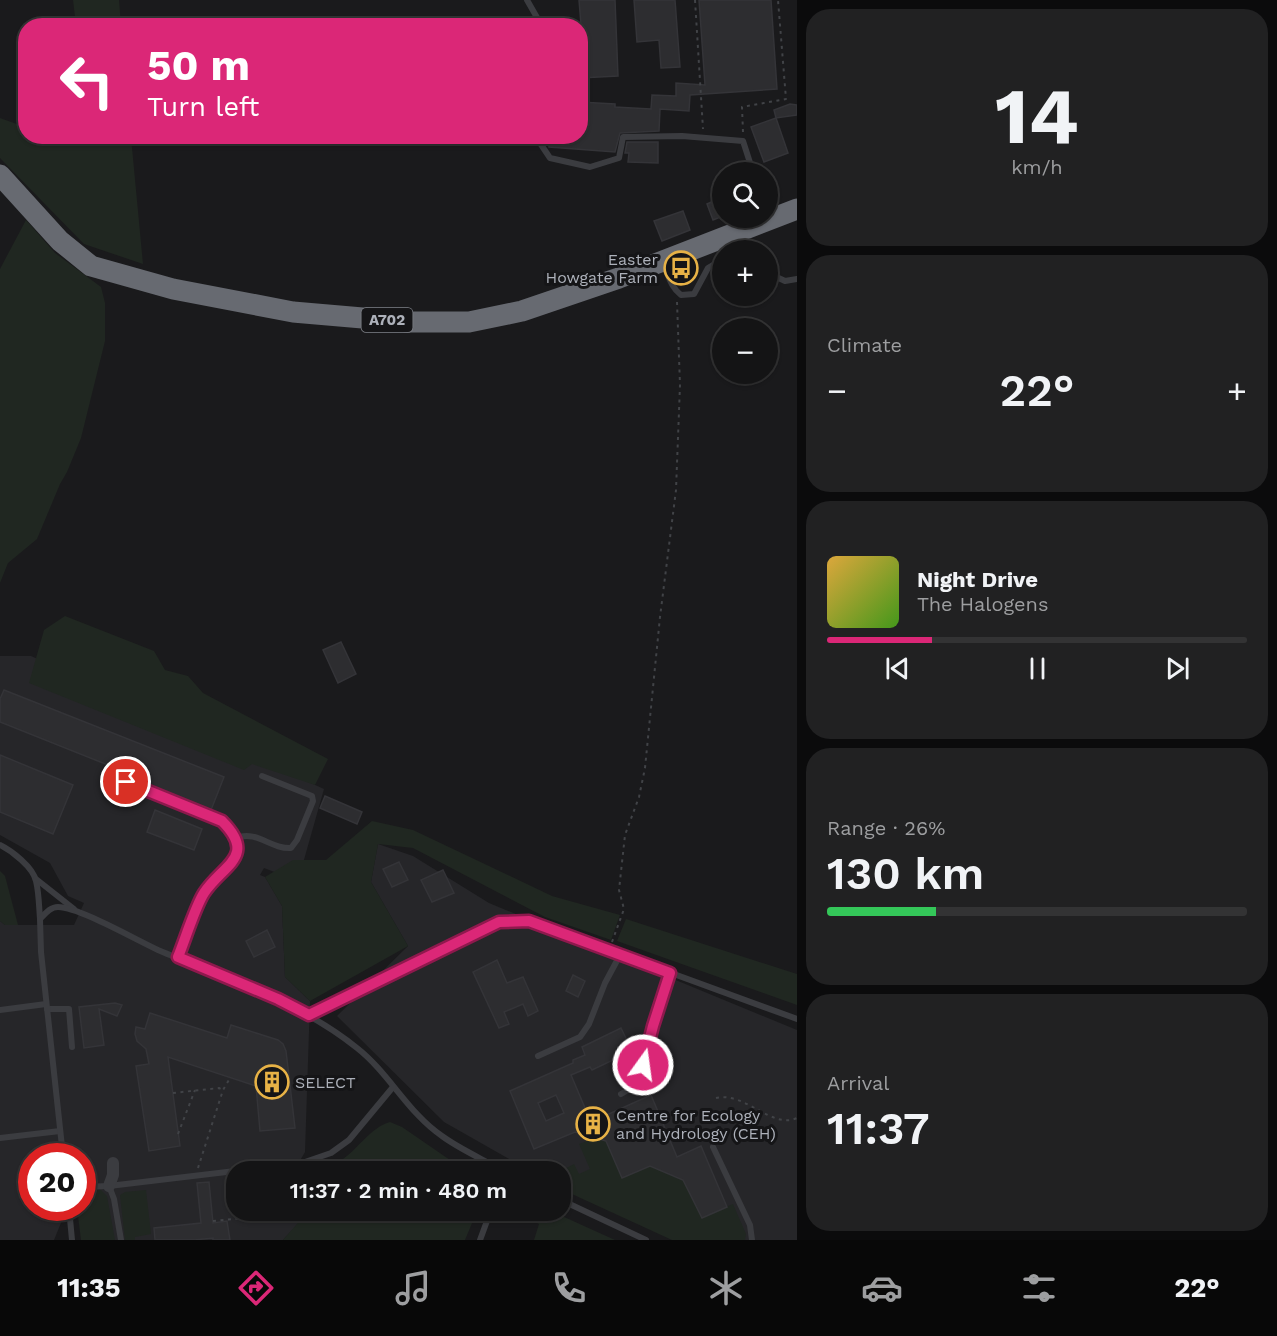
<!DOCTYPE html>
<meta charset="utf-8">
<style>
:root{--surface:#141415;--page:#212122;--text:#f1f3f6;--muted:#9d9ea0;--line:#333334;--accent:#db2777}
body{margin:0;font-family:"Work Sans",sans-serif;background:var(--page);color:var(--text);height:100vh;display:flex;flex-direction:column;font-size:22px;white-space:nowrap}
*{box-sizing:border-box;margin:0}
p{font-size:20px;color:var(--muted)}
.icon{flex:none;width:33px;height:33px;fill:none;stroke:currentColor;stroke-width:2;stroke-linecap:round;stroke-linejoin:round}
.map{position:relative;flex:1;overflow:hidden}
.side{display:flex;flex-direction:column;gap:9px;padding:9px;background:#0b0b0c;width:480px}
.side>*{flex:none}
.hud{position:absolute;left:18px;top:18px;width:570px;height:126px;border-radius:24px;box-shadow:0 2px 4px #0004,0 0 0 2px var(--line);background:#db2777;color:#fff;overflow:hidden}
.fabs{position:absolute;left:712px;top:162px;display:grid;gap:12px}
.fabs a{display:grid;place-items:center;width:66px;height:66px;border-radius:50%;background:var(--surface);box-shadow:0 2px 4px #0004,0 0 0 2px var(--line);font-size:30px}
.speed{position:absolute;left:18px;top:1143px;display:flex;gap:12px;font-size:30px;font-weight:700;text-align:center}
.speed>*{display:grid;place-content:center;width:78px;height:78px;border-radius:50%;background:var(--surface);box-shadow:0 2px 4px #0004,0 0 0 2px var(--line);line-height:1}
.speed .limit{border:9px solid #d22;background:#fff;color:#111}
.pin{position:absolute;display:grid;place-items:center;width:51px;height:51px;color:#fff;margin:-26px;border:3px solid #fff;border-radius:50%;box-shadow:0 2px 6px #0007}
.me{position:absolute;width:66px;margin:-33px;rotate:14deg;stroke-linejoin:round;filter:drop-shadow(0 0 4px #0008)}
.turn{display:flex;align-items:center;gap:21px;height:126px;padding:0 30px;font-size:27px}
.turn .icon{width:78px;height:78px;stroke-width:2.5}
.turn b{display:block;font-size:42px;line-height:51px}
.big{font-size:45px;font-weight:600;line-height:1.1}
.side .card{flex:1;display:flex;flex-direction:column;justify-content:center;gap:9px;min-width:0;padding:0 21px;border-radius:24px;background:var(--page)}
.side .dial{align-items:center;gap:0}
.dial b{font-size:78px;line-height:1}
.song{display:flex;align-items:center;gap:18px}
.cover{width:72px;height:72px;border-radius:9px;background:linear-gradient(135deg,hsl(40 70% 55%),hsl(100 70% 35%))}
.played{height:6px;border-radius:3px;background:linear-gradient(90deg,var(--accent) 25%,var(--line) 25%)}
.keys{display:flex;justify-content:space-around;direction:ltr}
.heat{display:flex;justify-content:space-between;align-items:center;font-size:33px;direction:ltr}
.charge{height:9px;border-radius:4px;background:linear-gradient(90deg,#34c759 26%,var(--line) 0)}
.trip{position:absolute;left:226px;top:1161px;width:345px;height:60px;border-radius:24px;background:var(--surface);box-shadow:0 2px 4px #0004,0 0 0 2px var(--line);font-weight:600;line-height:60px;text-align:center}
.tabs{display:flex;height:96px;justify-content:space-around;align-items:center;background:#080808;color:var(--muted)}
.tabs .icon{width:42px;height:42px}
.tabs .selected{color:var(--accent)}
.tabs b{font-size:27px;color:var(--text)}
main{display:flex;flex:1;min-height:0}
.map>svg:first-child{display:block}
.built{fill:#262629}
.green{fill:#202721}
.building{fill:#2d2d30;stroke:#343438;stroke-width:1.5;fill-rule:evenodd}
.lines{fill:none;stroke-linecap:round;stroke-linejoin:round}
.path{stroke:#414347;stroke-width:2;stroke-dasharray:3 4.5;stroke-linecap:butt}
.lane{stroke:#3b3c40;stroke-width:6}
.street{stroke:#3b3c40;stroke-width:12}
.highway{stroke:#676a71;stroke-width:21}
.route-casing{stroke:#8e194d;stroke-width:15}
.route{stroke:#db2777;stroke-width:10}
.labels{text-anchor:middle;stroke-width:6;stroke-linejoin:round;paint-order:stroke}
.shield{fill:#151517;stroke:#7f8289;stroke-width:1.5}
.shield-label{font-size:15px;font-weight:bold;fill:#adb1ba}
.poi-label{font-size:16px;fill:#adb1ba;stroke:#151517;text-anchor:start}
</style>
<main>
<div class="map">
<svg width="797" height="1240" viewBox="0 0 797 1240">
<rect width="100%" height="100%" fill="#1a1a1c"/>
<g class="built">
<path d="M0 656H31L324 789 298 881 264 868 260 875 265 877 282 906 285 977 310 1001 305 1152 294 1171 237 1172V1210L301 1211 304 1217 283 1240H113L83 1189 82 1156H32V1208H67L54 1240H0V921L5 925H74L84 903 68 896 50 863 0 835Z"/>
<path d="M378 844 413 856 489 903 797 1030V1240H683L561 1172 530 1171 444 1122 337 1016 408 946 371 882Z"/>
</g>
<g class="green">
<path d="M73 0H119L121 25H76Z"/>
<path d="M0 118 25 127 26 136 131 137 143 264 84 244 0 158Z"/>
<path d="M26 220 55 253 101 287 105 303V341L81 438 67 472 60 484 37 539 8 563 0 583V269Z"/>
<path d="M65 616 154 651 165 670 188 676 203 693 328 759 315 785 252 764 244 770 29 683 44 630Z"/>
<path d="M372 821 413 830 552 896 620 915 611 940 545 917 413 848 378 844 371 882 408 946 310 1001 285 977 282 906 265 877 293 860H326Z"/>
<path d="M0 871 5 876 18 925H5L0 921Z"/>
<path d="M626 919 797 974V1005L617 941Z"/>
<path d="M390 1122 402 1127 466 1171H298C313 1170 330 1167 343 1159 360 1147 370 1128 390 1122Z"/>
<path d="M595 1138 606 1141 622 1178 650 1166 683 1180 702 1217 733 1204 746 1234 745 1240H672L561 1189V1172H559L574 1164 579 1174 590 1169 579 1144Z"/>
<path d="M90 1188 101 1190 107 1196 115 1240H81L77 1208H82L83 1189Z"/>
<path d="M146 1190 151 1234 135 1237V1240H125L120 1195 125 1192Z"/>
<path d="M301 1211V1210L477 1211 465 1240H283L303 1217Z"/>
<path d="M505 1211H551L615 1240H534L539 1224 521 1215 518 1222 504 1214Z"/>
</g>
<g class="building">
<path d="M579 0H615L618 76 580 78V62H584Z"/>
<path d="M634 0H675L680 67 661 68 659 40 637 42Z"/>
<path d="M699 0H771L777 89 690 95 689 111 660 109 659 131 620 133 615 152 549 147V136H580V102L615 104V107L651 109 652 95 676 96V83L705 85Z"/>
<path d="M790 104 797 105V115L776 118 774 110Z"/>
<path d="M776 118 788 153 764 162 751 127Z"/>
<path d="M627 142H658V163L628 162 629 153H625Z"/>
<path d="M723 197V216L713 220 707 204Z"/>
<path d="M683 211 690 230 662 241 654 221Z"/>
<path d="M341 642 356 674 338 683 323 650Z"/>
<path d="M4 690 224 777 211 810 136 780 138 777 0 722V699Z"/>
<path d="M0 755 73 785 53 834 0 812Z"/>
<path d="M325 796 362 812 357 824 320 808Z"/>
<path d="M155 810 202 829 194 850 147 832Z"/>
<path d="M399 862 408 880 392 887 383 869Z"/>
<path d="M443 870 454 893 432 902 421 880Z"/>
<path d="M267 930 275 947 254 957 246 941Z"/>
<path d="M497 960 507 983 523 977 538 1011 528 1016 523 1004 504 1012 509 1024 499 1028 473 972Z"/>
<path d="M573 975 585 981 578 997 566 991Z"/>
<path d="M115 1003 122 1005 117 1016 99 1009 104 1045 84 1048 79 1007Z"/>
<path d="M150 1013 227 1038 231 1025 278 1040 283 1044 286 1051 295 1128 260 1131 256 1086 168 1057 180 1146 149 1151 136 1066 149 1064 146 1049 137 1041 135 1034 136 1027 145 1029Z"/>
<path d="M621 1028 632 1051 592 1070 590 1067 571 1075 591 1122 651 1095 677 1157 701 1146 727 1207 702 1218 683 1180 650 1166 622 1178 606 1141 575 1132 534 1149 510 1091 573 1063V1060L585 1055 582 1047ZM556 1095 564 1113 546 1121 538 1103Z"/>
<path d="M209 1182 213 1223 227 1221 230 1240H213V1238L194 1240H155L154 1228 201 1223 197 1183Z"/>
</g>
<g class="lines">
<g class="path">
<path d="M695 0 703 129"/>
<path d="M743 132 742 107 786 99 778 0"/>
<path d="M612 942 624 909 619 890 625 835 639 797 645 768 660 617 676 490 680 385 677 302"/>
<path d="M173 1093 219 1088 223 1090"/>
<path d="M716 1098C745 1091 772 1130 797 1118"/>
<path d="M178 1134 195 1090"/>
<path d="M198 1168 223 1090 230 1078"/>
<path d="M213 1221 254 1217"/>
</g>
<g class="lane">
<path d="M527 0 539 21V26"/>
<path d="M541 136 540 143 550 158 590 167 619 158 623 137 682 136 743 141 753 172"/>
<path d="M768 200 775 214"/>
<path d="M664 266C669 277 671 287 681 295L694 294 708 268 723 259"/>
<path d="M768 273 785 281 797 279"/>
<path d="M126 782 222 821C257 856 222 865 204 893 195 907 185 940 178 957"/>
<path d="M235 838C259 830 269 849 291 848L297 840 313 801 312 796 262 776"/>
<path d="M0 845C12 851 33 867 36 881 39 893 39 907 40 919"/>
<path d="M36 879 74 909"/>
<path d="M47 1009H69L72 1047"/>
<path d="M0 1010 46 1004"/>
<path d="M309 1015 499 922 529 921 797 1019"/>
<path d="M538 1056 580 1037 589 1024 605 983 620 955"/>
<path d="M621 1094 635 1086 641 1079 653 1026 670 973"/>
<path d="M0 1138 60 1131"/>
<path d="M713 1147 750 1225 752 1240"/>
<path d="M63 1156 41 952 40 919C45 914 50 907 58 907 79 907 136 940 158 950 226 979 299 1001 357 1048 389 1073 408 1113 442 1136 461 1150 485 1160 505 1172"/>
<path d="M109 1186 114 1199 121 1240"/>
<path d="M82 1187 109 1186 302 1163 331 1153 349 1140 393 1087"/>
<path d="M561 1200 646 1240"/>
<path d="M69 1208 72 1240"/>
<path d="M480 1240 491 1210"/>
</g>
<path class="street" d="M109 1186 113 1175V1163"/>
<path class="highway" d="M0 175 60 241 91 266 173 289 293 312 409 322H469L522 311 619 278 797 209"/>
</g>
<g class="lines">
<defs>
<path id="route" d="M126 782 222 821C258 857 222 865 204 893 195 907 185 940 178 957L278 999 309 1015 499 922 529 921 670 973 653 1026 643 1065"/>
</defs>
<use href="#route" class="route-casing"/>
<use href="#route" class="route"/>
</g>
<defs>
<symbol id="bus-ring" viewBox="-11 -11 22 22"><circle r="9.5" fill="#151517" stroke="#e7b246" stroke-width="1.5"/><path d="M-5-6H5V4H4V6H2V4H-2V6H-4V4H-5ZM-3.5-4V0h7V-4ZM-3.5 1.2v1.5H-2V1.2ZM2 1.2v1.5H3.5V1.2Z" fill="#e7b246"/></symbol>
<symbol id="building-ring" viewBox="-11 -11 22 22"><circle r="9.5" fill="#151517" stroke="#e7b246" stroke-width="1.5"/><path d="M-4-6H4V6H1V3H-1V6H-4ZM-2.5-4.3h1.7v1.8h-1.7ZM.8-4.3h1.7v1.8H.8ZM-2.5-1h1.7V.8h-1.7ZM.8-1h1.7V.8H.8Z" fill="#e7b246"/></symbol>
</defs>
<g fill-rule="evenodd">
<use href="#bus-ring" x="662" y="249" width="38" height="38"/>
<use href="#building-ring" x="253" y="1063" width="38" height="38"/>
<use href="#building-ring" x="574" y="1105" width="38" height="38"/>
</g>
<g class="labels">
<rect class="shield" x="361.5" y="308" width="51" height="24" rx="4.5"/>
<g class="shield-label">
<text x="387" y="325">A702</text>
</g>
<g class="poi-label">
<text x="658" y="265" text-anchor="end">Easter<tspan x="658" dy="18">Howgate Farm</tspan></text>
<text x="295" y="1088">SELECT</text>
<text x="616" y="1121">Centre for Ecology<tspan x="616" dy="18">and Hydrology (CEH)</tspan></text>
</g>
</g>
</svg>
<div class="fabs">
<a><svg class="icon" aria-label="search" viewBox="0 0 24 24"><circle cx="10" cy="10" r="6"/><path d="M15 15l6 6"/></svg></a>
<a>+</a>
<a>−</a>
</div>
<div class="speed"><div class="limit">20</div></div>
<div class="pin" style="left:126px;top:782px;background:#d93025"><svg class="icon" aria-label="arrive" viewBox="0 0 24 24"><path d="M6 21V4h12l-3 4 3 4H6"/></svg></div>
<svg class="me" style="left:643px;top:1065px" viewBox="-20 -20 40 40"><circle r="17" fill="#db2777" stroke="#fff" stroke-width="3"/><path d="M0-11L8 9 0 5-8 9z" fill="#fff"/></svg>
<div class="trip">11:37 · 2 min · 480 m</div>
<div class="hud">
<div class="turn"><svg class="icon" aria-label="left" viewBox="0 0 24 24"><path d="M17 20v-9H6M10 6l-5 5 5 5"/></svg><div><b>50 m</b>Turn left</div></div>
</div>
</div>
<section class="side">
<div class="card dial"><b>14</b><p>km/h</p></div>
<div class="card"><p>Climate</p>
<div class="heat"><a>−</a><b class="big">22°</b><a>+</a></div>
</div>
<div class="card">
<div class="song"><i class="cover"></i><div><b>Night Drive</b><p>The Halogens</p></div></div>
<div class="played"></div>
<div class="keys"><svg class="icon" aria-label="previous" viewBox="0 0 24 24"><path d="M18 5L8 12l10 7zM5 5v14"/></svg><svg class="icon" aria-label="pause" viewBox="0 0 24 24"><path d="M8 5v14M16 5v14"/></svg><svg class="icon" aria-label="next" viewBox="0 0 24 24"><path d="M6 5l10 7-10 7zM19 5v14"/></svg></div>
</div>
<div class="card"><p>Range · 26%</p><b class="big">130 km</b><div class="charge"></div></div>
<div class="card"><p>Arrival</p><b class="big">11:37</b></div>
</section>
</main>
<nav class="tabs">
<b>11:35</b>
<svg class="icon selected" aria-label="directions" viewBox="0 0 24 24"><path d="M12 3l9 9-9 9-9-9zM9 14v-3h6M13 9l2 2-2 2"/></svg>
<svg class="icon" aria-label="music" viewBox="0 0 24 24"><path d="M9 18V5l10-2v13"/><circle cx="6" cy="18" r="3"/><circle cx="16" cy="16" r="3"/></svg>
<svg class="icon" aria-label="phone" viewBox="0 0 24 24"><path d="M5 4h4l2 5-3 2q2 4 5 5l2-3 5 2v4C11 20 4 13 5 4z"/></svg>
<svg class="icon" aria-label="climate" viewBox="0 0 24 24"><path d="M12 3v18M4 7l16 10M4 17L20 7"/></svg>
<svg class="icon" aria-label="car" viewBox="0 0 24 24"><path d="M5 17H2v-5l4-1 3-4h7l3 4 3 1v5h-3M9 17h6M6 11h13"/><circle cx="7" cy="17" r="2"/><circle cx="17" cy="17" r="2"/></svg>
<svg class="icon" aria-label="filters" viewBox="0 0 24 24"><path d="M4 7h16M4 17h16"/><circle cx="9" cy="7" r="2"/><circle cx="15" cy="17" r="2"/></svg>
<b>22°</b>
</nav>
